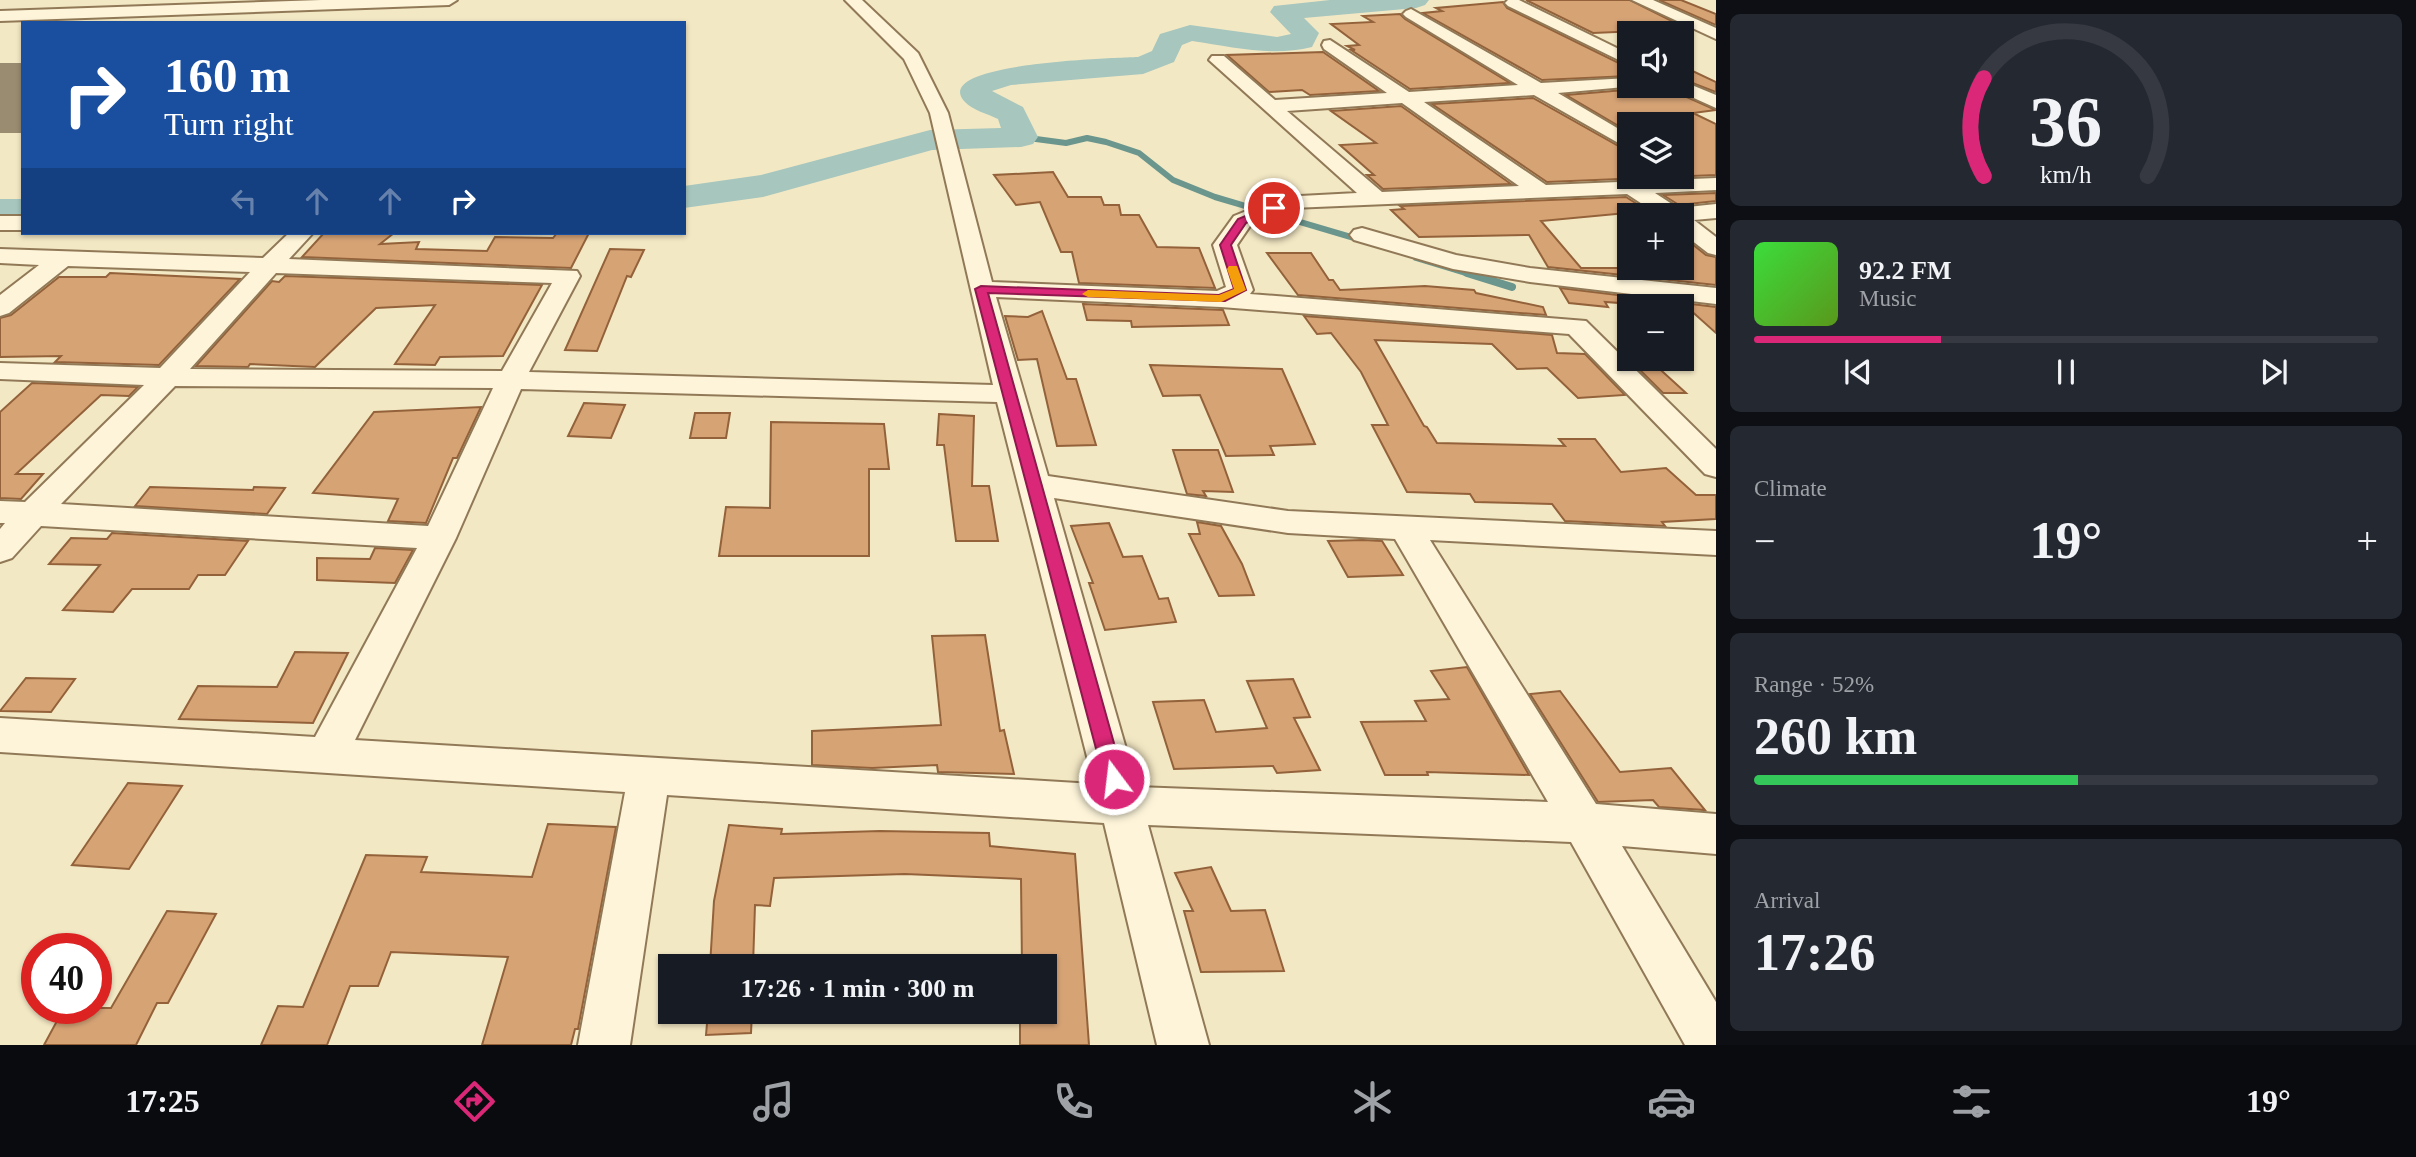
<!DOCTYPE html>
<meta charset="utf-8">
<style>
:root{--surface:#171b24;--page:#242831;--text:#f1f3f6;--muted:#9ea1a6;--line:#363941;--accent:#db2777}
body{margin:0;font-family:"Times New Roman",serif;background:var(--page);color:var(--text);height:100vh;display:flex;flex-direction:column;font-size:26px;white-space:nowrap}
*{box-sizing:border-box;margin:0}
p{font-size:23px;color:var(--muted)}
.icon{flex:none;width:38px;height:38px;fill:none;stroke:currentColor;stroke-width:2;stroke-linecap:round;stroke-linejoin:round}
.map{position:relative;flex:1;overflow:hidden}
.details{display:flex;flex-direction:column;gap:14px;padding:14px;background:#0d0f14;width:700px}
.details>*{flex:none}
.top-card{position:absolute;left:21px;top:21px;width:665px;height:214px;border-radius:0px;box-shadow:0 2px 5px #0004;background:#1a4fa0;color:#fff;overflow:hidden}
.controls{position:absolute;left:1617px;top:21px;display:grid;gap:14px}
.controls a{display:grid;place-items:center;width:77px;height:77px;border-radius:0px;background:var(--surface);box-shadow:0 2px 5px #0004;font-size:35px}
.speed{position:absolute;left:21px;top:933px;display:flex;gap:14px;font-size:35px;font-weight:700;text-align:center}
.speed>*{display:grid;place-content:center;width:91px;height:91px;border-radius:50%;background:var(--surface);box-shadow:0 2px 5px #0004;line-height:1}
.speed .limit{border:10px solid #d22;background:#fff;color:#111}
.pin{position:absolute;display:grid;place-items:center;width:60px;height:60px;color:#fff;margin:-30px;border:4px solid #fff;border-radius:50%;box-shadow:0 2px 7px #0007}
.me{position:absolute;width:77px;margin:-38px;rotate:345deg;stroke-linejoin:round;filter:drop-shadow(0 0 5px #0008)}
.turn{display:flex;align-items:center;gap:24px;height:147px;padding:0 28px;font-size:32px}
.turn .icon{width:91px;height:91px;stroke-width:2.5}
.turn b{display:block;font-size:49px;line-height:60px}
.lanes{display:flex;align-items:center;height:66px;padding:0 28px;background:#0003;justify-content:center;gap:35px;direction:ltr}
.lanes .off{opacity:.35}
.big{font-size:52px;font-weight:600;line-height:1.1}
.details .card{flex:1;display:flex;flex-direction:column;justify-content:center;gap:10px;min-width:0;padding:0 24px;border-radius:10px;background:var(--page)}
.details .dial{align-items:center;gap:0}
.dial svg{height:182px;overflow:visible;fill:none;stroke:var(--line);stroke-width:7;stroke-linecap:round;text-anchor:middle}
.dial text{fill:var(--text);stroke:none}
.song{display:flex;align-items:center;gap:21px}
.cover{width:84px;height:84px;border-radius:10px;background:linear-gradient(135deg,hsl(120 70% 55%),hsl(90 70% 35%))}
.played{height:7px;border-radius:4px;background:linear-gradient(90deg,var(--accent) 30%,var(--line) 30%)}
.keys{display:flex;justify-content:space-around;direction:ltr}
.heat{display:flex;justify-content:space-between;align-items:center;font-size:38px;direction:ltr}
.charge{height:10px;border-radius:5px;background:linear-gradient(90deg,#34c759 52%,var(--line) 0)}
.trip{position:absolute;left:658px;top:954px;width:399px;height:70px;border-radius:0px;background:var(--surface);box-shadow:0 2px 5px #0004;font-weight:600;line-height:70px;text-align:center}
.tab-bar{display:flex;height:112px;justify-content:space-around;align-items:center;background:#090b0e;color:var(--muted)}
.tab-bar .icon{width:49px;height:49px}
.tab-bar .active{color:var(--accent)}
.tab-bar b{font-size:32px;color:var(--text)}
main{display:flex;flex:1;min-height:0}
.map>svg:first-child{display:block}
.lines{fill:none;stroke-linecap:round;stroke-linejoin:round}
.stream-far1{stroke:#6b968d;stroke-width:6}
.stream{stroke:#6b968d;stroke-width:8}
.river{fill:#a6c6be;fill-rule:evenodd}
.runway{fill:#998c70;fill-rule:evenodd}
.building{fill:#d6a375;stroke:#93623a;stroke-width:2}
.minor-casing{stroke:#917957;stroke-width:4}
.minor{fill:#fdf4d9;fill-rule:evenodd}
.route{fill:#db2777;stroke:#8e194d;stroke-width:2}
.slow{fill:#f59e0b}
</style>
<main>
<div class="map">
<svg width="1716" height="1045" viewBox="0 0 1716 1045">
<rect width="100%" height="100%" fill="#f3e8c4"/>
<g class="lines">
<g class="stream-far1">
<path d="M1021 137 1066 143 1087 138 1106 142 1139 153 1173 180 1215 197 1361 240"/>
<path d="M1416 258 1472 275"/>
</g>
<path class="stream" d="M1467 273 1512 287"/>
<g class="river">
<path d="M1330 0H1429L1425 5 1416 8 1304 18 1319 33 1312 47C1272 57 1233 47 1192 41L1182 45 1174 62 1143 74 1011 85 992 91 1023 107 1038 137 1033 144 1021 147 932 150 763 197 684 208V186L761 175 930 130 1001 128 998 119C988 114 972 110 965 102 927 62 1120 58 1138 57L1152 51 1160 34 1190 25 1277 37 1291 34 1270 12 1274 6Z"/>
<rect x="0" y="199" width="23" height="22"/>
</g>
<rect class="runway" x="0" y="63" width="23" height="70"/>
</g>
<g class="building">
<path d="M1526 0H1630L1688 29 1593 33Z"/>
<path d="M1659 0H1681L1716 14V25Z"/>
<path d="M1503 2 1507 8 1629 68V76L1542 80 1423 13 1442 11 1436 8Z"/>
<path d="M1400 14 1405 19 1510 83 1410 89 1351 50H1355L1347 46 1359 45 1331 24 1373 22 1363 16Z"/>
<path d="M1323 52 1379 91 1310 95 1302 90 1269 92 1227 55Z"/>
<path d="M1682 66 1716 82V92L1682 79Z"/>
<path d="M1639 86H1667L1675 92 1716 110 1693 113 1716 124V175L1547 182 1432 104 1533 98 1629 152V177H1682V124H1629V132L1566 95 1636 89Z"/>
<path d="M1401 106 1511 184 1383 189 1367 175H1374L1340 145 1376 143 1331 111Z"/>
<path d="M1053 172 1068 197H1101L1104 205H1119L1121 215H1139L1157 247 1199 248 1215 288 1079 283 1072 252H1061L1040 202 1016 205 994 175Z"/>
<path d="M1716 193V201L1679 205 1663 195Z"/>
<path d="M1626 197 1648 211 1541 221 1581 268H1682V236L1706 255 1716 257V285L1548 267 1529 235 1419 237 1391 210 1404 209 1400 206Z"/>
<path d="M324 233H394L380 244 419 242 416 249 487 251 495 237 553 238 557 233H589L571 268 302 257Z"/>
<path d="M610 249 644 250 631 277 627 276 597 351 565 350Z"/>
<path d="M1267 253H1311L1329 280H1333L1340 290 1425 286 1474 290 1476 293 1543 307 1546 315 1298 295Z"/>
<path d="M110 273 240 279 159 365 55 362 61 356 0 357V318L11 315 59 277H106Z"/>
<path d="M285 276 542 285 503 356 440 357 435 365 395 364 435 305 376 308 315 367 250 364 248 367 196 366 272 281 279 282Z"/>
<path d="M1560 288 1716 307V333L1688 308 1605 302 1608 307 1569 303Z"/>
<path d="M1083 304 1223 310 1229 325 1132 327 1131 321 1087 320Z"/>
<path d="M1042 311 1067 379H1076L1096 445 1057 446 1037 359 1018 360 1005 316 1028 317Z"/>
<path d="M1304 316 1552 335 1557 353 1585 354 1625 395 1578 398 1547 368 1517 369 1492 344 1375 340 1424 426 1427 427 1437 443 1565 446 1559 439H1595L1621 472 1666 468 1696 495H1716V519L1662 522 1665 526 1565 521 1552 504 1475 502 1470 494 1407 492 1372 425H1388L1361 372 1331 333 1317 334Z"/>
<path d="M1632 362H1652L1686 393H1663Z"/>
<path d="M1150 365 1282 369 1315 444 1270 446 1274 455 1226 456 1200 395 1163 396Z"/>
<path d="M32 383 138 387 129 396 101 395 16 474H43L21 499 0 498V412Z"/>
<path d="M584 403 625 405 611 438 568 436Z"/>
<path d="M481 407 457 458H453L426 523 388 521 398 499 313 493 374 412Z"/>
<path d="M695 413H730L726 438H690Z"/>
<path d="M939 414 974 416 972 486H989L998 541H956L944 445H937Z"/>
<path d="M771 422 884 424 889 469H869V556H719L726 507 770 508Z"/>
<path d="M1173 450H1218L1233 492 1203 491 1206 496 1187 494Z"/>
<path d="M150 487 253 490 254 487 285 488 267 514 135 506Z"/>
<path d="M1197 522 1221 526 1242 564 1254 595 1219 596 1189 534H1200Z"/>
<path d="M1109 523 1123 557 1142 556 1159 599 1168 598 1176 622 1105 630 1089 583H1093L1071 526Z"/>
<path d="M112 533 248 541 225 575H198L189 589H132L113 612 63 610 100 565 49 564 71 538 107 539Z"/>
<path d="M1363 540 1382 541 1403 575 1348 577 1328 541Z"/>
<path d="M375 548 413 550 395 583 317 580V558L370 559Z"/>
<path d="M985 635 1000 731 1004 730 1014 774 938 772 937 765 872 768 812 765V731L941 725 932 636Z"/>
<path d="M295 652 348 653 313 723 179 719 198 686 277 687Z"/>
<path d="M1467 667 1529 775 1427 772 1428 775H1385L1361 722 1426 721 1415 701 1449 699 1431 671Z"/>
<path d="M26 678 75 679 51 712 0 711Z"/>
<path d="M1293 679 1310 717 1294 718 1320 770 1277 773 1273 766 1174 769 1153 702 1204 700 1216 732 1267 728 1247 681Z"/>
<path d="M1560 691 1620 772 1671 768 1705 810 1659 807 1653 800 1598 802 1530 694Z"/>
<path d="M128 783 182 786 129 869 72 865Z"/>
<path d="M548 824 616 827 578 1029H575L571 1045H482L508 957 391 952 378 986H350L327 1045H261L278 1006 303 1007 366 855 427 857 421 872 532 877Z"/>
<path d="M729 825 782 829 781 834 880 831 989 833 990 846 1075 854 1089 1045H1020V1012H1045V966H1022L1021 879 905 874 774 878 770 906 755 905 753 966H710L714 901Z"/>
<path d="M1211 867 1231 911 1265 910 1284 971 1201 972 1184 911H1193L1175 873Z"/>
<path d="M167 911 216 914 168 1003H157L136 1045H44L64 1008H111Z"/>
<path d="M708 1012H752L751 1033 706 1035Z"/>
</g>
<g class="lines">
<defs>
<g id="minor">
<path d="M321 0H457L449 5 0 21V11Z"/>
<path d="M845 0H862L918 53 948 113 992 282 1217 291 1226 287 1213 245 1234 216 1281 197 1357 193 1209 60 1212 56H1224L1275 100 1387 93 1324 49 1322 45 1324 41 1330 40 1409 92 1518 85 1406 17 1403 14 1406 11 1411 9 1541 83 1629 78V86H1636L1558 93 1629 135V149L1534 95 1424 102 1546 185 1716 178V190L1655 193 1678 208 1716 204V218L1694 220 1716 237V255L1708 253 1682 233V215H1659L1627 194 1292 208 1250 226 1237 245 1253 290 1250 294 1586 321 1716 449V477L1705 474 1569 334 1221 307 996 297 1048 476 1288 511 1716 531V555L1430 540 1596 804 1716 814V854L1622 846 1716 1002V1045H1685L1571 842 1148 825 1209 1045H1157L1104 823 667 795 630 1045H578L625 792 0 752V718L315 737 417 548 41 526 12 558 0 562V529L5 523H0V501L25 502 144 385 0 379V363L160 368 250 272 68 266 9 313 0 316V295L39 265 0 263V249L263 258 289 233H313L289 259 577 271 580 276 529 372 993 385 930 113 904 59ZM1402 103 1519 186 1382 192 1287 111ZM276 273 552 283 502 371 190 369ZM175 386 493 388 428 526 61 504ZM521 389 997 402 1094 784 355 740 456 538ZM1054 498 1288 533 1395 539 1548 802 1137 787Z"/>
<path d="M1508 0H1519L1629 54V65L1508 6 1505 3Z"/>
<path d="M1632 0H1653L1716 28V39Z"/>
<path d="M1682 81 1716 95V108L1676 90 1673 86H1682Z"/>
<rect x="0" y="216" width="23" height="14"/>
<path d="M1362 228 1456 255 1530 268 1716 288V304L1530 282 1453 269 1354 240 1350 235 1354 230Z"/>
</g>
</defs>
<use href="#minor" class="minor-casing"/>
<use href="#minor" class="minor"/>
</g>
<path class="route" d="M1270 206 1279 208 1246 223 1231 245 1246 290 1225 301 988 293 1124 779 1121 785 1114 787 1107 785 1104 779 975 289 981 286 1219 295 1234 289 1220 245 1238 219Z"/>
<path class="slow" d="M1229 266H1237L1246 290 1221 302 1088 297 1082 294 1088 290 1219 295 1234 289 1227 269Z"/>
</svg>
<div class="controls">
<a><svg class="icon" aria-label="sound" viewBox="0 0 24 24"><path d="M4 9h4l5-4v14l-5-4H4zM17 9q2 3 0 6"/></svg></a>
<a><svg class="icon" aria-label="layers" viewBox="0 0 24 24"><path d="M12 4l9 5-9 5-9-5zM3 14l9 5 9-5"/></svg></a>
<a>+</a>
<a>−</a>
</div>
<div class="speed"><div class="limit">40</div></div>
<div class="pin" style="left:1274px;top:208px;background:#d93025"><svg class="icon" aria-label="arrive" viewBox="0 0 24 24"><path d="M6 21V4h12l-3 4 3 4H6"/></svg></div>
<svg class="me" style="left:1114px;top:779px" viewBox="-20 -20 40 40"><circle r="17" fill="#db2777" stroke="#fff" stroke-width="3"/><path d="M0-11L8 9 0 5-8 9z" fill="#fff"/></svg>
<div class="trip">17:26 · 1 min · 300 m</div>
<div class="top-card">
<div class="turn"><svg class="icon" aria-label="right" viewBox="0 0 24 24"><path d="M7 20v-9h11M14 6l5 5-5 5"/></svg><div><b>160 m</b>Turn right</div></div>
<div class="lanes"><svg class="icon off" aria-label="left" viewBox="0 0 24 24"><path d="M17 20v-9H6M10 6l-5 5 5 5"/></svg><svg class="icon off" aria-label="ahead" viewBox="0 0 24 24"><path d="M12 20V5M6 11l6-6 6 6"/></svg><svg class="icon off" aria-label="ahead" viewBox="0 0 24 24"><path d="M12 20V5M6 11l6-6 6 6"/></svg><svg class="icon" aria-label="right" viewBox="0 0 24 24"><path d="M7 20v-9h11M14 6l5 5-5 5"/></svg></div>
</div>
</div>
<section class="details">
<div class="card dial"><svg viewBox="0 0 100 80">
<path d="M14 69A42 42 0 1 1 86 69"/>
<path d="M14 69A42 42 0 0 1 14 26" stroke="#db2777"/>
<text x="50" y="56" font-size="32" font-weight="700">36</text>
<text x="50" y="72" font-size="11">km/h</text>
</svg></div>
<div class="card">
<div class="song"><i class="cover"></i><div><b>92.2 FM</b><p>Music</p></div></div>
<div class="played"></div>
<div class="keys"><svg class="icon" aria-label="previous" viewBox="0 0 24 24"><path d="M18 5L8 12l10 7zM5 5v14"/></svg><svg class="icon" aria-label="pause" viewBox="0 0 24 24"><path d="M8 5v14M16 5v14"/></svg><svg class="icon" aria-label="next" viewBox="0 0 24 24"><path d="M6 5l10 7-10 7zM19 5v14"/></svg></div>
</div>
<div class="card"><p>Climate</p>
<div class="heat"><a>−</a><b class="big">19°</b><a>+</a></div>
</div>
<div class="card"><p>Range · 52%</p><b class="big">260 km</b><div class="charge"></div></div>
<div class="card"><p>Arrival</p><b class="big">17:26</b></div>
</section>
</main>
<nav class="tab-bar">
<b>17:25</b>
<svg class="icon active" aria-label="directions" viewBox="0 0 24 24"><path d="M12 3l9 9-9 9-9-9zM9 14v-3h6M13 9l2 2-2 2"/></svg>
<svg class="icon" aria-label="music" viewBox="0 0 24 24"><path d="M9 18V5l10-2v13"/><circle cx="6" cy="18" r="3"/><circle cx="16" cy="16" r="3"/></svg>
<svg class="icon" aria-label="phone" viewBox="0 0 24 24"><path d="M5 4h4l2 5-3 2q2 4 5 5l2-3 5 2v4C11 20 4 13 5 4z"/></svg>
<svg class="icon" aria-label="climate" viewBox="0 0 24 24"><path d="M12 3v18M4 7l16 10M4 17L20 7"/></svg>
<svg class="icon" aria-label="car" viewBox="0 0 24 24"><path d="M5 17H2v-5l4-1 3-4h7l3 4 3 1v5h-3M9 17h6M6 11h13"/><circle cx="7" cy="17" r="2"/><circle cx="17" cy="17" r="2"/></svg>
<svg class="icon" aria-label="filters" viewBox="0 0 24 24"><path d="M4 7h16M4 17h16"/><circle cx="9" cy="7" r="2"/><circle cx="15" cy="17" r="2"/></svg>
<b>19°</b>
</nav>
